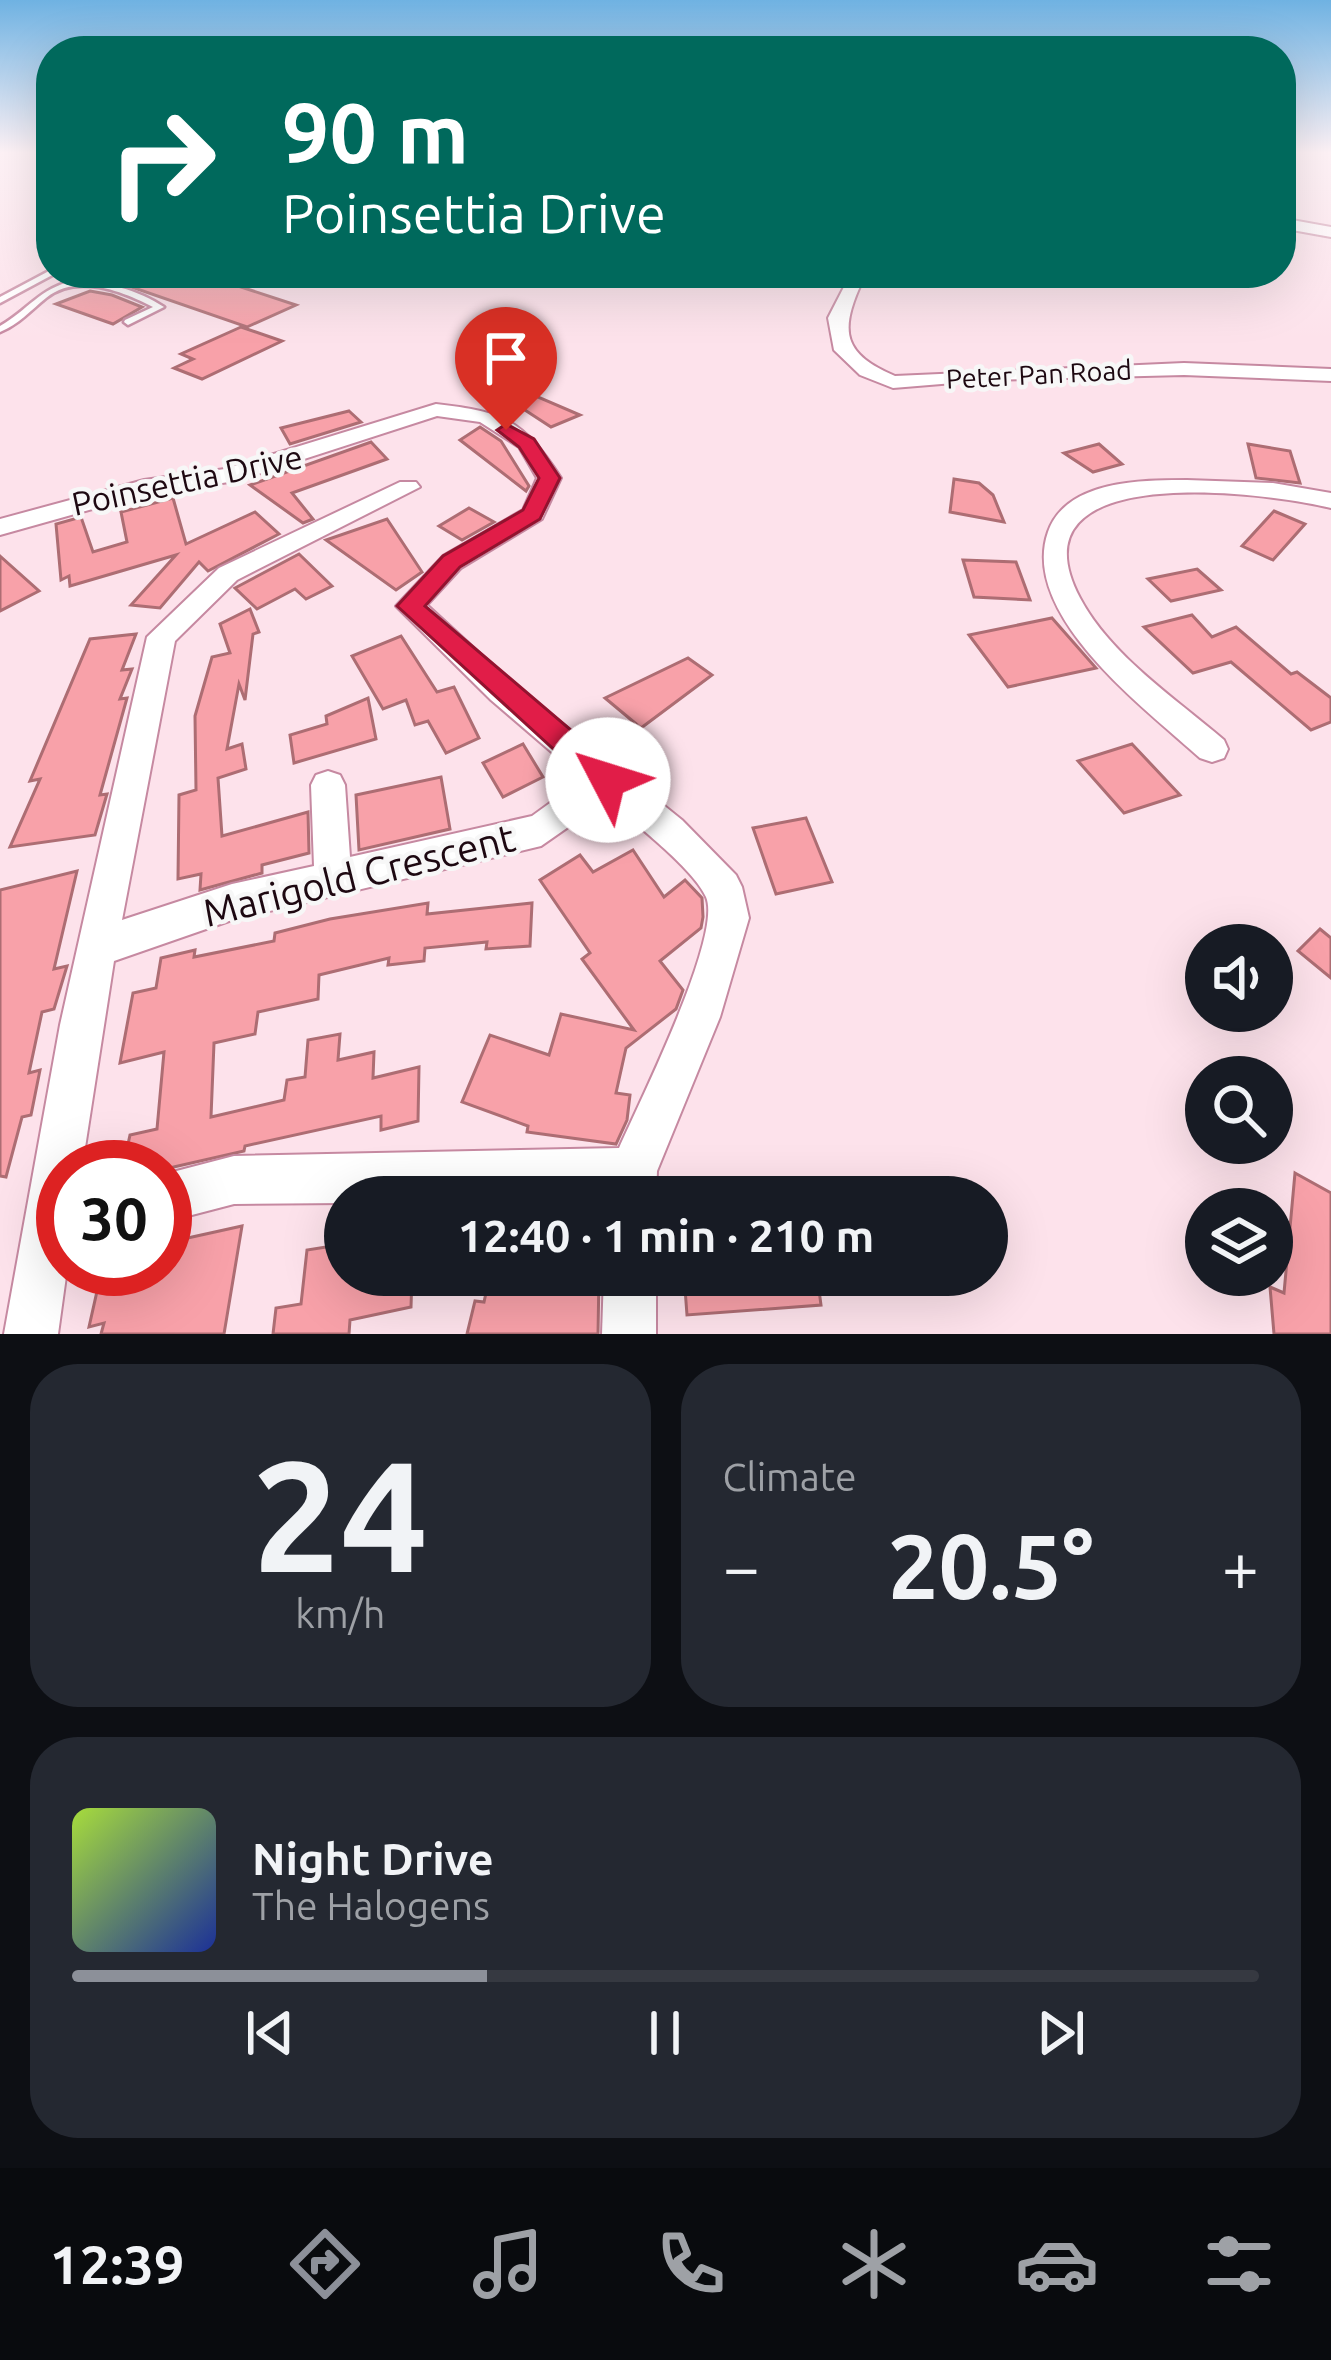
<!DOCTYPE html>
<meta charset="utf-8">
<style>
:root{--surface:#171b24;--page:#242831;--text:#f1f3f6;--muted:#9ea1a6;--line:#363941;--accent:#8c9099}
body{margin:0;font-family:Ubuntu,sans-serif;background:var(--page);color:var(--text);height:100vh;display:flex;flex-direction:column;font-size:45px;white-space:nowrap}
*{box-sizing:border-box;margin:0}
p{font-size:39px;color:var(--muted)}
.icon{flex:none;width:66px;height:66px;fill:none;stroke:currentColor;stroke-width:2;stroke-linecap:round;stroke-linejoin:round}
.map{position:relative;height:1334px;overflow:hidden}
.sheet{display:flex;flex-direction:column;gap:30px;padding:30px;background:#0d0f14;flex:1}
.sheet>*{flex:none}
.banner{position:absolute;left:36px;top:36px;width:1260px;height:252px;border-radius:48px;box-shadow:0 12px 48px #0002;background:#00695c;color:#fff;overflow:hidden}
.tools{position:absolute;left:1185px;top:924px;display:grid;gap:24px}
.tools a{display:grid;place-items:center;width:108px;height:108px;border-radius:50%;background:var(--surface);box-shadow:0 12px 48px #0002;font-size:60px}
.speed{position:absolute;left:36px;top:1140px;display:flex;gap:24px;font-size:60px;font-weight:700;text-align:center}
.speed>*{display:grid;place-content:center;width:156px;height:156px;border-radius:50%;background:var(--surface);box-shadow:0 12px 48px #0002;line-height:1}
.speed .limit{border:18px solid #d22;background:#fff;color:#111}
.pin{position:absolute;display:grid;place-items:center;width:102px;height:102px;color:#fff;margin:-123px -51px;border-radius:50% 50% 50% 0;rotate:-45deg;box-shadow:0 0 12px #0007}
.pin .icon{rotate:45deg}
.me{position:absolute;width:132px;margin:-66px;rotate:310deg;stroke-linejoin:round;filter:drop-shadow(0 0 9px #0008)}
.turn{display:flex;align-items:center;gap:42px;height:252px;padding:0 48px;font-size:54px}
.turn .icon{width:156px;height:156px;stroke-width:2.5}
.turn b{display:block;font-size:84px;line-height:102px}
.big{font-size:90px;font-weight:600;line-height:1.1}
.sheet .widget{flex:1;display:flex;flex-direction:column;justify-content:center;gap:18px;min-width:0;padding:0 42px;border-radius:48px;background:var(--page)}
.sheet .dial{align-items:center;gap:0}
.dial b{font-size:156px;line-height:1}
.song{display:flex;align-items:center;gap:36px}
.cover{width:144px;height:144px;border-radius:18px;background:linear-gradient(135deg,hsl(80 70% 55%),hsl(230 70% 35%))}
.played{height:12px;border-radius:6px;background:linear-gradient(90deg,var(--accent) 35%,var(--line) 35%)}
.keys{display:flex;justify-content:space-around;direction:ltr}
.heat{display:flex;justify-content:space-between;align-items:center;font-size:66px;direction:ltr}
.sheet .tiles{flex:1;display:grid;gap:30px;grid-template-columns:1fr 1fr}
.widget:last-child{grid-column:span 2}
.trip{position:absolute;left:324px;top:1176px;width:684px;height:120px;border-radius:60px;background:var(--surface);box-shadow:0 12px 48px #0002;font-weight:600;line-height:120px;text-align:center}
.tab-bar{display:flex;height:192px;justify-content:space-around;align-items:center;background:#090b0e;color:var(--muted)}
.tab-bar .icon{width:84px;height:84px}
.tab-bar .selected{color:var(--accent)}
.tab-bar b{font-size:54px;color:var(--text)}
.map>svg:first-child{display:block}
.building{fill:#f8a1a9;stroke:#ad6d73;stroke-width:3}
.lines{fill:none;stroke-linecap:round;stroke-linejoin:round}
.service-casing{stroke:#c689a1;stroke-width:5}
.minor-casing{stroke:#c689a1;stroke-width:4}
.tertiary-casing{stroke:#c689a1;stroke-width:4}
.service{fill:#fff;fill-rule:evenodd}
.minor{fill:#fff;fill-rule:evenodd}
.tertiary{fill:#fff;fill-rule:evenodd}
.route{fill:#e11d48;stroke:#92132f;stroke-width:3}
.labels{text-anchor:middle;stroke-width:9;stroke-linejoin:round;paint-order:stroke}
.far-street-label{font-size:27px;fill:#1d0811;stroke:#f7f7f7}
.street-label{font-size:33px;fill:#1d0811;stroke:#f7f7f7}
.near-street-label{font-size:39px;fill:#1d0811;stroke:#f7f7f7}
</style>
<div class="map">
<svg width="1331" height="1334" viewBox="0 0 1331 1334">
<rect width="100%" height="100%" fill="#fde2eb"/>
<g class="building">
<path d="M137 273H225L253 282 241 287 296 305 247 327 114 281Z"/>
<path d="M90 291 112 295 142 307 113 324 56 304Z"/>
<path d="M241 327 282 341 202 379 174 368 193 359 181 354Z"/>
<path d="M496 379 580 415 551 427 491 388Z"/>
<path d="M349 411 361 422 290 444 281 428Z"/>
<path d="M480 427 501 441 529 486 526 491 460 440Z"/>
<path d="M371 442 387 459 292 493 313 519 303 523 250 485Z"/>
<path d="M1099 444 1122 464 1093 472 1064 453Z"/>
<path d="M1248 444 1290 451 1300 483 1256 478Z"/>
<path d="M954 479 979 483 993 495 1004 522 950 512Z"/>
<path d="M173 498 186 544 255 512 279 534 208 571 199 562 160 608 131 605 176 555 70 586 69 576 61 580 56 524 81 517 93 552 127 542 121 512Z"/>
<path d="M469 508 494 522 462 540 439 526Z"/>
<path d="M1274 511 1305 524 1273 560 1242 546Z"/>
<path d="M387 519 422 572 396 590 326 540Z"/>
<path d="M299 554 332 586 306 599 295 589 257 609 235 588Z"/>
<path d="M0 556 39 591 0 611Z"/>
<path d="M963 560 1016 562 1030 600 974 597Z"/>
<path d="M1197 569 1221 590 1171 601 1148 579Z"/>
<path d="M250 609 259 632 253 634 245 700 239 684 227 749 242 744 246 769 218 778 222 836 308 812 309 853 262 865V873L200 890 201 874 178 879 179 795 196 790 195 716 212 657 230 653 220 624Z"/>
<path d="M1192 615 1212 637 1236 627 1291 674 1297 672 1331 698V722L1311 730 1231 662 1193 673 1144 627Z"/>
<path d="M1052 618 1096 668 1008 687 969 635Z"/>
<path d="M136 634 122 670 132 669 120 699 127 698 100 795 107 794 95 835 10 847 40 779 30 781 90 639Z"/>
<path d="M401 636 437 692 454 687 479 738 446 753 428 721 415 725 406 700 383 709 352 656Z"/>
<path d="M688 658 712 675 641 728 605 698Z"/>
<path d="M368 698 376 739 294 763 290 735 327 724 326 716Z"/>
<path d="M523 744 543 777 503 797 483 763Z"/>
<path d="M1132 744 1180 795 1124 813 1078 761Z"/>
<path d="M441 777 450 829 359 850 356 795Z"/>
<path d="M806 818 832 882 776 894 753 828Z"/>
<path d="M633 850 664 897 685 880 702 898 703 917 701 928 660 961 683 990 676 1009 626 1048 616 1093 630 1095 627 1120 616 1144 527 1132 528 1126 462 1102 490 1035 549 1055 561 1014 634 1030 582 959 590 953 540 880 580 855 593 872Z"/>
<path d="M77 871 54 969 67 966 54 1009 42 1012 29 1073 40 1070 31 1115 22 1117 6 1177 0 1176V890Z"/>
<path d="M428 903 427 914 532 903 530 946 486 949 487 942 425 948 424 961 388 965 389 958 319 975 318 999 258 1012 255 1034 214 1043 211 1117 284 1100 287 1080 305 1077 308 1040 340 1034 338 1060 374 1052 373 1078 419 1067 418 1121 381 1130V1116L245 1146 244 1151 165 1169 123 1167 130 1135 157 1129 164 1052 120 1063 133 993 156 988 161 958 195 950 194 957 274 941 275 933 330 919Z"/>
<path d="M1320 929 1331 938V978L1298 951Z"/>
<path d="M1295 1173 1331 1193V1334H1274L1270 1287 1284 1293Z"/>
<path d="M242 1226 224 1334H101L104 1323 89 1327 102 1269H165V1243Z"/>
<path d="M345 1244V1275H412L411 1307 350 1320 349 1334H273L276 1308 301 1304 307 1250Z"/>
<path d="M490 1275H599L598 1334H467L475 1301 484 1302Z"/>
<path d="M684 1275H817L821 1305 687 1315Z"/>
</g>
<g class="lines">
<defs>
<g id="service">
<path d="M49 271 56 273 0 303V297Z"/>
<path d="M73 281C105 281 138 290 164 307L128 325 124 322 125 320 153 307C121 291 77 273 46 298 30 311 19 324 0 332V326C28 310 40 288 73 281Z"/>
</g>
<g id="minor">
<path d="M835 273H852L861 284C839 333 844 354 895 376L1184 363 1331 369V381L1184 375 990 380 893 388 860 375 834 350 828 318 845 285Z"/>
<path d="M436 404C505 412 522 419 561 478L542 519 461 568 427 605 513 684 682 820 736 875 742 887 749 918 720 1017 657 1171 656 1197H345V1203L234 1204 165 1222V1174L234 1156 619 1148C638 1105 723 935 706 897 694 869 632 821 607 800L541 846 232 920 114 961 82 1167H63V1269H67L58 1334H4L60 1025 147 637 219 568 400 482H416L420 487 237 580 175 641 122 920 232 884 314 866 311 785 316 775 328 771 340 775 345 785 350 857 532 816 583 779 491 700 396 606 443 556 523 510 537 478 519 447 480 422 437 416 236 481 146 494 0 535V519L144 480 225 469Z"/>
<path d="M1187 480 1273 483 1331 493V508C1266 492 1006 458 1080 598 1110 655 1175 698 1224 740L1228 749 1224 758 1212 762 1200 758C1146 709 1019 615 1048 532 1066 480 1142 480 1187 480Z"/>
<path d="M604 1275H656V1334H602Z"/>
</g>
<path id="tertiary" d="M1281 218 1331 227V237L1281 228Z"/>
</defs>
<use href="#service" class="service-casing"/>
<use href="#minor" class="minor-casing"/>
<use href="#tertiary" class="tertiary-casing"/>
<use href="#service" class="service"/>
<use href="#minor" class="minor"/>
<use href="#tertiary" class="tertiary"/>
</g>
<linearGradient id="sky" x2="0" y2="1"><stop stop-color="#6fb2e2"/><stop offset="0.45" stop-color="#fef2f6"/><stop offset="1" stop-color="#fef2f6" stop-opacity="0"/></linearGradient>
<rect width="1331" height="339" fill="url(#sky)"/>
<path class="route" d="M506 424 534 439 560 478 540 519 460 567 425 606 619 771 623 780 619 789 608 793 597 789 397 606 443 556 523 510 539 478 519 447 497 430Z"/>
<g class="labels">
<g class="far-street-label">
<text transform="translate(1039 375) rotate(-3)" y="9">Peter Pan Road</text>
</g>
<g class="street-label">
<text transform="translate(187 480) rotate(-12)" y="12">Poinsettia Drive</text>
</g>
<g class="near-street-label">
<text transform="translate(359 875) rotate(-14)" y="14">Marigold Crescent</text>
</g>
</g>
</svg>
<div class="tools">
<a><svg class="icon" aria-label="sound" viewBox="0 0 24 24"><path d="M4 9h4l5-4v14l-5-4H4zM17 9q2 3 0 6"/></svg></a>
<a><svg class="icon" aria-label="search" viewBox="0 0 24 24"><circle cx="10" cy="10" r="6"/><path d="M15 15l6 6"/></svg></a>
<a><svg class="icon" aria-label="layers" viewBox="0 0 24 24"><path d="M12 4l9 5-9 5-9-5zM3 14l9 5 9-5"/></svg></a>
</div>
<div class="speed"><div class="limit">30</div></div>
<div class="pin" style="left:506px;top:430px;background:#d93025"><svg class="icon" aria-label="arrive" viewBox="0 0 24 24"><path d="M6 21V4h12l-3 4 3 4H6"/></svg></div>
<svg class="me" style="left:608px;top:780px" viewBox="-20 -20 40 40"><circle r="19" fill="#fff"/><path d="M0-13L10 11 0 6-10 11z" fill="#e11d48"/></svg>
<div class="trip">12:40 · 1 min · 210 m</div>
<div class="banner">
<div class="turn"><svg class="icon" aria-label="right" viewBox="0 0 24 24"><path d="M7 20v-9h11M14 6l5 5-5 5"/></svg><div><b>90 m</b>Poinsettia Drive</div></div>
</div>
</div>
<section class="sheet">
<div class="tiles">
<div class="widget dial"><b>24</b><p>km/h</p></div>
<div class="widget"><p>Climate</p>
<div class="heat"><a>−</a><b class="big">20.5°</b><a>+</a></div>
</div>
<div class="widget">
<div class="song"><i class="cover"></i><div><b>Night Drive</b><p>The Halogens</p></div></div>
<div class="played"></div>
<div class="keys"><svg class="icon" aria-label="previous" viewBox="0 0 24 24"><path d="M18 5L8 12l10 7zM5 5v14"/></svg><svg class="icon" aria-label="pause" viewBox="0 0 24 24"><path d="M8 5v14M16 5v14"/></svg><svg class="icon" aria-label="next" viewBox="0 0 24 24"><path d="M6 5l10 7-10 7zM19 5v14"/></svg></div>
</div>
</div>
</section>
<nav class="tab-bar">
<b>12:39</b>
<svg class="icon selected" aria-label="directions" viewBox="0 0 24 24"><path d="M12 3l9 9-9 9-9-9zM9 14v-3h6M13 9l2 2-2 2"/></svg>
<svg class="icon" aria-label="music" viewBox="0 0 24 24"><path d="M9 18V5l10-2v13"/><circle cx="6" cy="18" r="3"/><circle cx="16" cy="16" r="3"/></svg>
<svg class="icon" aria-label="phone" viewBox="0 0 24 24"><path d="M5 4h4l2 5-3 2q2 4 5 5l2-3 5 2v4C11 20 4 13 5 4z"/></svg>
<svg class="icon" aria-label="climate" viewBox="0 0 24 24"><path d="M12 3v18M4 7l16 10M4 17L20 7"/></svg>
<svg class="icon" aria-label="car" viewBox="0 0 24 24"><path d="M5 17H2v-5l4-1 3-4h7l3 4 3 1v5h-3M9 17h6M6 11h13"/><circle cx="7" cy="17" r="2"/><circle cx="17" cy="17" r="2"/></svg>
<svg class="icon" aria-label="filters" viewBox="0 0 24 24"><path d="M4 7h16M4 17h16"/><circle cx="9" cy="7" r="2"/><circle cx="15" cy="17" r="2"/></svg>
</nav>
